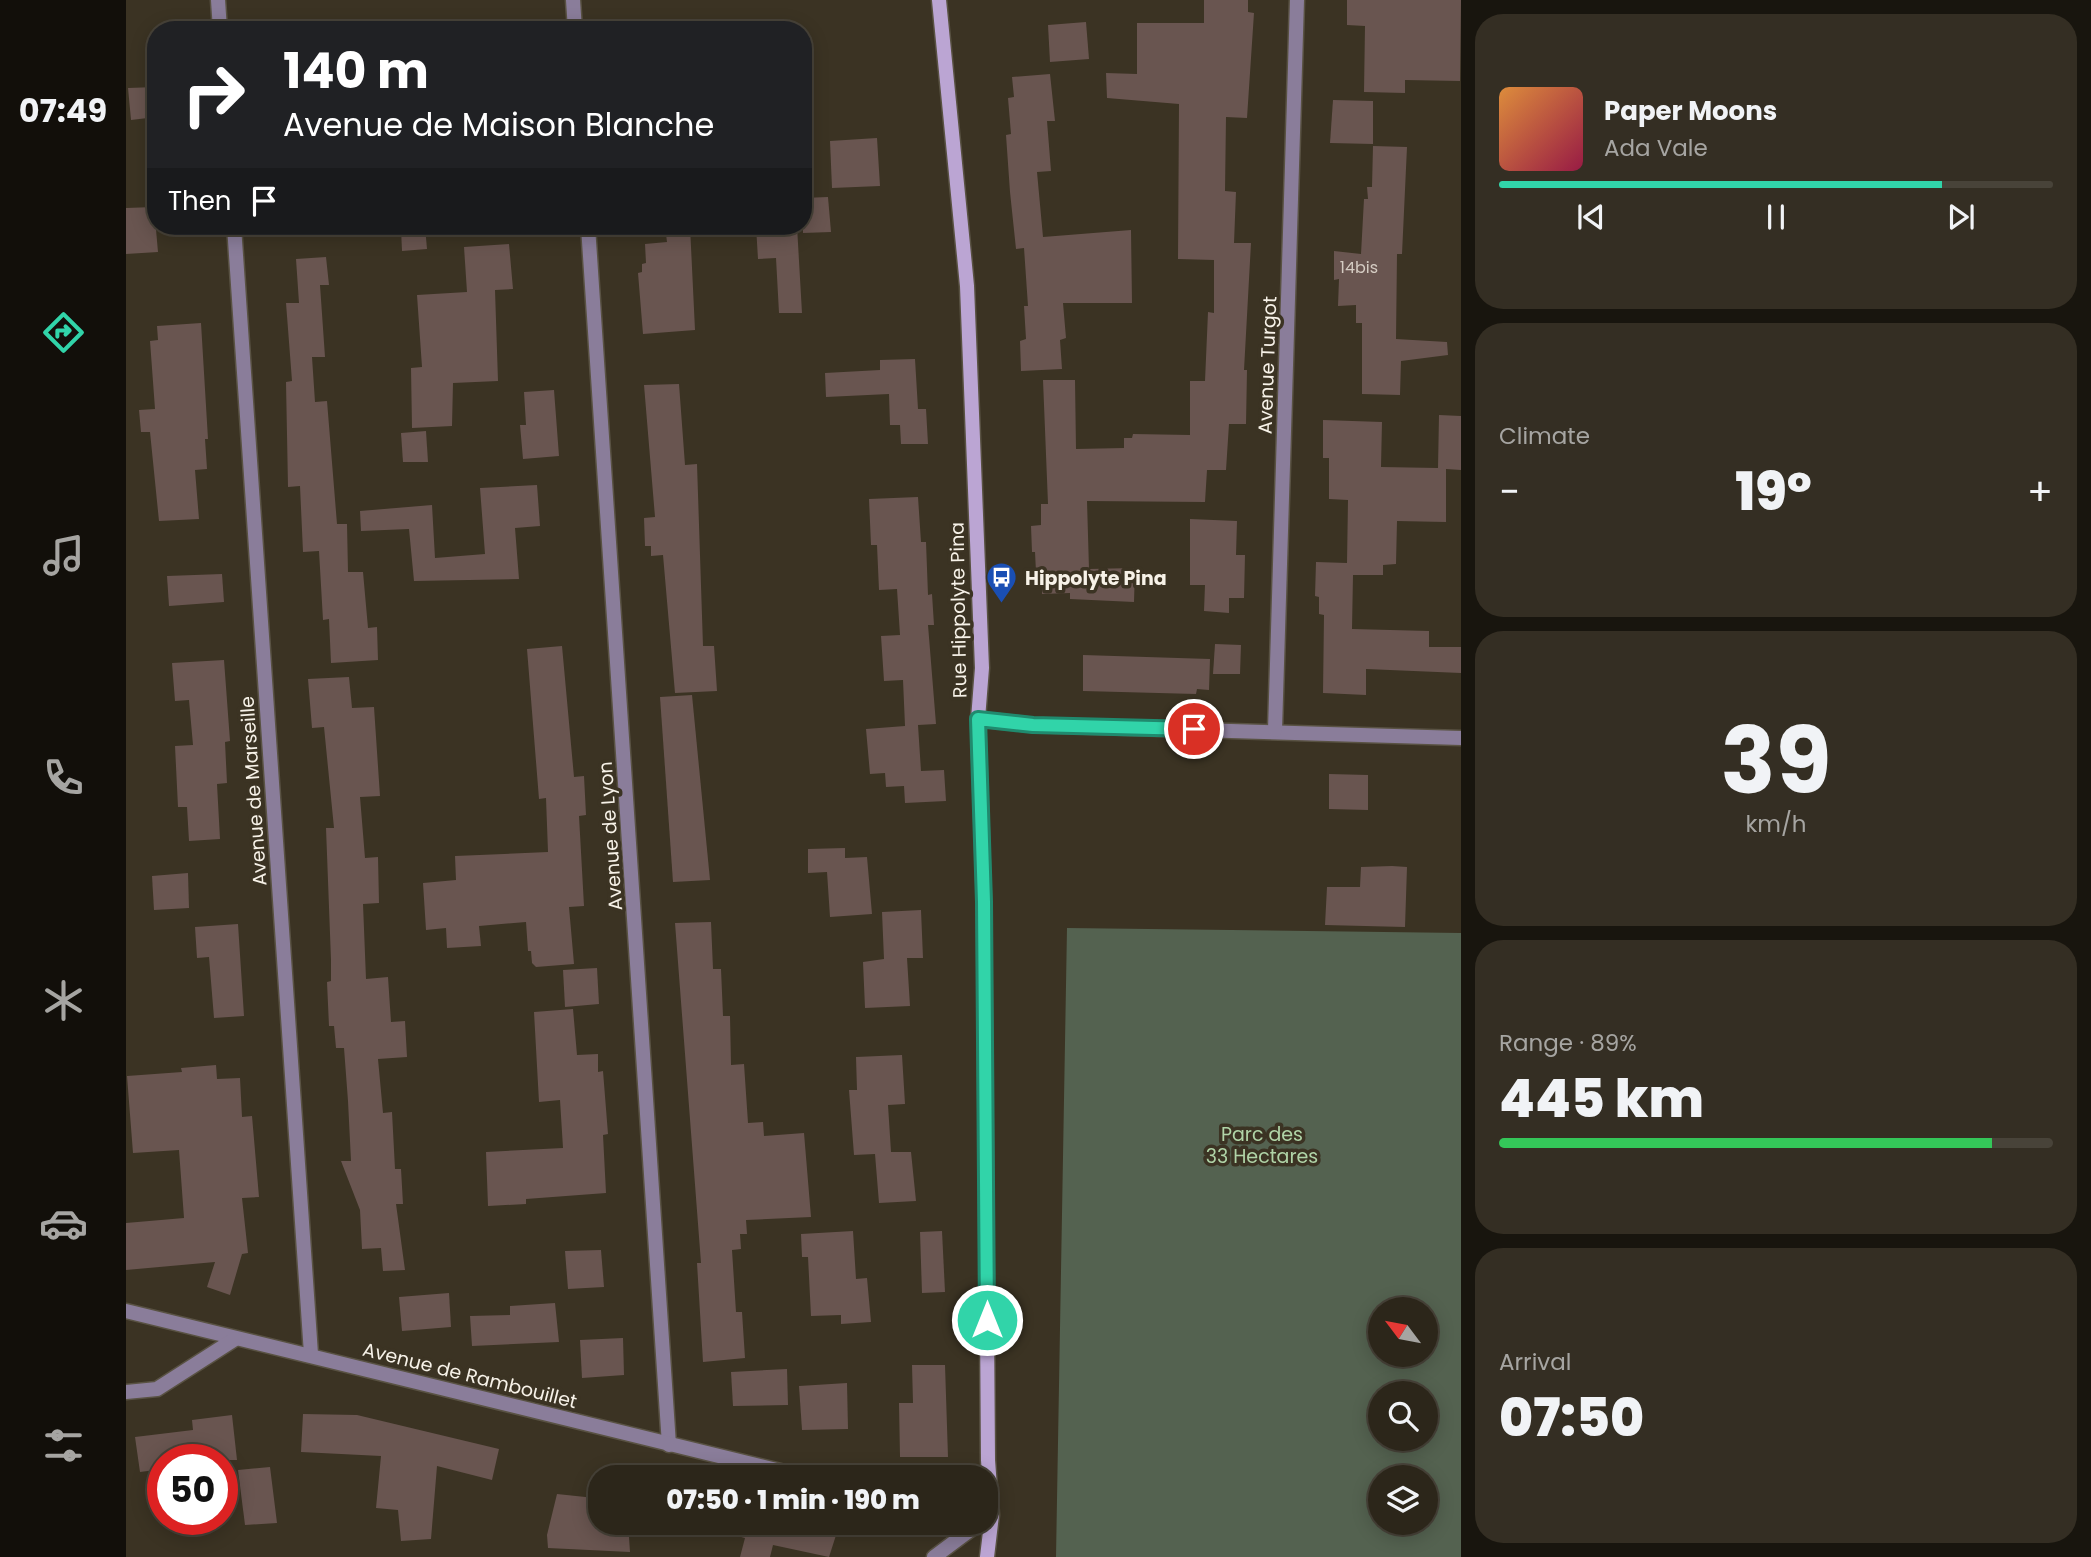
<!DOCTYPE html>
<meta charset="utf-8">
<style>
:root{--surface:#2c261a;--page:#342e23;--text:#f1f3f6;--muted:#a6a5a2;--line:#484339;--accent:#31d4a9}
body{margin:0;font-family:Poppins,sans-serif;background:var(--page);color:var(--text);height:100vh;display:flex;flex-direction:column;font-size:26px;white-space:nowrap}
*{box-sizing:border-box;margin:0}
p{font-size:23px;color:var(--muted)}
.icon{flex:none;width:38px;height:38px;fill:none;stroke:currentColor;stroke-width:2;stroke-linecap:round;stroke-linejoin:round}
.map{position:relative;flex:1;overflow:hidden}
.sheet{display:flex;flex-direction:column;gap:14px;padding:14px;background:#18150e;width:630px}
.sheet>*{flex:none}
.hud{position:absolute;left:21px;top:21px;width:665px;height:214px;border-radius:28px;box-shadow:0 4px 18px #0003,0 0 0 2px var(--line);background:#202124;color:#fff;overflow:hidden}
.needle{width:46px;rotate:302deg}
.tools{position:absolute;left:1242px;top:1297px;display:grid;gap:14px}
.tools a{display:grid;place-items:center;width:70px;height:70px;border-radius:50%;background:var(--surface);box-shadow:0 4px 18px #0003,0 0 0 2px var(--line);font-size:35px}
.speed{position:absolute;left:21px;top:1444px;display:flex;gap:14px;font-size:35px;font-weight:700;text-align:center}
.speed>*{display:grid;place-content:center;width:91px;height:91px;border-radius:50%;background:var(--surface);box-shadow:0 4px 18px #0003,0 0 0 2px var(--line);line-height:1}
.speed .limit{border:10px solid #d22;background:#fff;color:#111}
.pin{position:absolute;display:grid;place-items:center;width:60px;height:60px;color:#fff;margin:-30px;border:4px solid #fff;border-radius:50%;box-shadow:0 2px 7px #0007}
.me{position:absolute;width:77px;margin:-38px;rotate:0deg;stroke-linejoin:round;filter:drop-shadow(0 0 5px #0008)}
.turn{display:flex;align-items:center;gap:24px;height:147px;padding:0 21px;font-size:32px}
.turn .icon{width:91px;height:91px;stroke-width:2.5}
.turn b{display:block;font-size:49px;line-height:60px}
.then{display:flex;align-items:center;height:66px;padding:0 21px;background:#0003;gap:14px;font-size:26px}
.big{font-size:52px;font-weight:800;line-height:1.1}
.sheet .widget{flex:1;display:flex;flex-direction:column;justify-content:center;gap:10px;min-width:0;padding:0 24px;border-radius:28px;background:var(--page)}
.sheet .dial{align-items:center;gap:0}
.dial b{font-size:91px;line-height:1}
.song{display:flex;align-items:center;gap:21px}
.cover{width:84px;height:84px;border-radius:10px;background:linear-gradient(135deg,hsl(30 70% 55%),hsl(340 70% 35%))}
.played{height:7px;border-radius:4px;background:linear-gradient(90deg,var(--accent) 80%,var(--line) 80%)}
.keys{display:flex;justify-content:space-around;direction:ltr}
.heat{display:flex;justify-content:space-between;align-items:center;font-size:38px;direction:ltr}
.charge{height:10px;border-radius:5px;background:linear-gradient(90deg,#34c759 89%,var(--line) 0)}
.trip{position:absolute;left:462px;top:1465px;width:410px;height:70px;border-radius:28px;background:var(--surface);box-shadow:0 4px 18px #0003,0 0 0 2px var(--line);font-weight:800;line-height:70px;text-align:center}
main{display:flex;flex:1;min-height:0}
.tab-bar{display:flex;flex-direction:column;width:126px;justify-content:space-around;align-items:center;background:#120f0a;color:var(--muted)}
.tab-bar .icon{width:49px;height:49px}
.tab-bar .selected{color:var(--accent)}
.tab-bar b{font-size:32px;color:var(--text)}
.map>svg:first-child{display:block}
.green{fill:#546250;fill-rule:evenodd}
.building{fill:#695550}
.lines{fill:none;stroke-linecap:round;stroke-linejoin:round}
.minor-casing{stroke:#595243;stroke-width:17}
.secondary-casing{stroke:#595243;stroke-width:17}
.minor{stroke:#8a7d9a;stroke-width:14}
.secondary{stroke:#bba5d3;stroke-width:14}
.route-casing{stroke:#208a6e;stroke-width:18}
.route{stroke:#31d4a9;stroke-width:12}
.labels{text-anchor:middle;stroke-width:7;stroke-linejoin:round;paint-order:stroke}
.number-label{font-size:16px;fill:#d4cbc2}
.street-label{font-size:19px;fill:#f7f2e8;stroke:#3b3323}
.poi-label{font-size:19px;font-weight:bold;fill:#f7f2e8;stroke:#3b3323;text-anchor:start}
.park-label{font-size:19px;fill:#b0d4a7;stroke:#3b3323}
</style>
<main>
<nav class="tab-bar">
<b>07:49</b>
<svg class="icon selected" aria-label="directions" viewBox="0 0 24 24"><path d="M12 3l9 9-9 9-9-9zM9 14v-3h6M13 9l2 2-2 2"/></svg>
<svg class="icon" aria-label="music" viewBox="0 0 24 24"><path d="M9 18V5l10-2v13"/><circle cx="6" cy="18" r="3"/><circle cx="16" cy="16" r="3"/></svg>
<svg class="icon" aria-label="phone" viewBox="0 0 24 24"><path d="M5 4h4l2 5-3 2q2 4 5 5l2-3 5 2v4C11 20 4 13 5 4z"/></svg>
<svg class="icon" aria-label="climate" viewBox="0 0 24 24"><path d="M12 3v18M4 7l16 10M4 17L20 7"/></svg>
<svg class="icon" aria-label="car" viewBox="0 0 24 24"><path d="M5 17H2v-5l4-1 3-4h7l3 4 3 1v5h-3M9 17h6M6 11h13"/><circle cx="7" cy="17" r="2"/><circle cx="17" cy="17" r="2"/></svg>
<svg class="icon" aria-label="filters" viewBox="0 0 24 24"><path d="M4 7h16M4 17h16"/><circle cx="9" cy="7" r="2"/><circle cx="15" cy="17" r="2"/></svg>
</nav>
<div class="map">
<svg width="1335" height="1557" viewBox="0 0 1335 1557">
<rect width="100%" height="100%" fill="#3b3323"/>
<path class="green" d="M941 928 1335 933V1557H930ZM1255 1309H1300V1354H1255ZM1255 1393H1300V1438H1255ZM1255 1477H1300V1522H1255Z"/>
<g class="building">
<path d="M1078 0H1122V12L1128 13 1121 118 1100 117 1099 191 1110 192 1108 243H1125L1118 370H1121L1120 424H1103L1100 470H1081L1079 502 961 501 963 569 1009 568 1008 602 944 599V593L916 594V571L910 572 909 552H906L905 526 915 525V504H922L917 380H949L950 449 998 448V438H1006L1007 434 1064 435V381H1079L1082 312 1088 313V260L1052 259 1053 104 981 98 980 73 1011 74V23H1078Z"/>
<path d="M1221 0H1335L1334 81 1279 80V93L1238 92 1239 26 1221 25Z"/>
<path d="M960 22 963 59 924 62 922 25Z"/>
<path d="M924 74 929 121H921L925 171 911 172 917 237 1005 230 1006 303H937L940 338 934 340 936 369 895 371 894 341 900 339 898 306H902L898 248 890 249 884 192 880 135 885 134 882 98 888 97 886 77Z"/>
<path d="M30 87V117L5 120 2 88Z"/>
<path d="M1207 100 1247 101V144L1204 143Z"/>
<path d="M751 138 754 186 706 188 704 141Z"/>
<path d="M1247 146 1281 147 1276 254H1271L1270 339 1321 342 1322 355 1275 361 1274 395 1236 394V323H1230V305L1212 306 1213 279 1208 280V251L1235 254 1238 199H1242L1241 187H1246Z"/>
<path d="M702 197 705 232 677 233V198Z"/>
<path d="M28 207 32 252 0 254V208Z"/>
<path d="M299 226 301 249 276 251 275 229Z"/>
<path d="M539 226H564L569 330 517 334 512 273 516 272V264L520 263 519 244 541 242Z"/>
<path d="M630 226H671L676 313H653L650 258 632 259Z"/>
<path d="M383 244 387 289 369 290 372 381 327 383 326 426 286 428 285 368 296 367 291 295 341 292 338 247Z"/>
<path d="M200 257 203 285H194L199 357H186L189 402 201 401 211 524H221L222 572H237L242 628 251 627 252 660 205 663 203 619 197 620 193 551 177 552 174 486 162 487 160 382 166 381 160 303H173L170 259Z"/>
<path d="M75 323 82 439H79L81 469 69 470 73 519 33 521 24 432H15L13 410 29 409 24 341 32 340 31 326Z"/>
<path d="M789 359 792 409H800L802 444H775L774 425H764L763 394 700 397 699 373 754 370V360Z"/>
<path d="M553 384 559 465 571 464 577 646H588L591 691 549 693 537 555 525 556V546H519L518 518 529 517 518 385Z"/>
<path d="M428 390 433 456 397 459 394 425H400L398 392Z"/>
<path d="M1313 415 1335 416V470L1320 469V522L1271 521 1270 564 1257 565V575H1227L1226 629 1303 631V647H1335V673L1240 669V695L1197 693 1198 615 1193 614V597L1189 596 1190 562 1221 563 1222 500 1203 499V458H1197V420L1256 422 1255 467 1312 468Z"/>
<path d="M300 431 302 462H277L275 433Z"/>
<path d="M411 485 414 526 389 528 393 579 288 581 283 529 235 531 234 511 306 505 309 558 359 554 354 488Z"/>
<path d="M792 497 795 542H800L802 595 806 594 808 625H802L810 724 792 725 795 771 818 770 820 801 779 803 778 786 760 787 759 773 744 774 740 729 779 726 777 680 758 681 755 636 774 635 771 589 753 590 751 545H745L743 499Z"/>
<path d="M1064 519 1111 521 1110 555H1119L1118 598H1103V613L1078 611 1079 585H1064Z"/>
<path d="M96 574 98 602 43 606 41 576Z"/>
<path d="M1089 644 1115 645 1114 674H1087Z"/>
<path d="M436 646 448 777 458 776 460 815 453 816 458 906 443 907 448 964 410 967 406 963 405 951H402L400 922 353 926 355 946 321 948 320 928 300 930 297 883 330 880 329 856 422 852 420 798 413 799 401 649Z"/>
<path d="M957 655 1084 659 1083 690 1071 689 1070 694 957 691Z"/>
<path d="M98 660 104 741 99 742 101 783 91 784 94 839 63 841 61 807H52L49 746 67 745 63 700 49 701 46 663Z"/>
<path d="M223 677 226 708 248 707 254 796 234 797 239 858 252 857 253 903 237 904 240 979 262 977 265 1022 279 1021 281 1057 252 1059 257 1113 266 1112 269 1169H275L277 1204H270L279 1270 257 1271 255 1248 236 1249 234 1210 215 1161H225L222 1101 218 1048H210L208 1026H203L201 982 205 981V960L200 828H208L198 727 186 728 182 679Z"/>
<path d="M566 695 584 880 547 882 534 697Z"/>
<path d="M1203 774 1242 775V810L1203 809Z"/>
<path d="M719 848V858L741 857 746 914 704 917 701 872 682 873V849Z"/>
<path d="M1266 866 1281 867 1279 927 1199 925 1201 887H1234L1235 867Z"/>
<path d="M62 873 63 908 28 910 26 876Z"/>
<path d="M795 910 797 958H781L784 1006 739 1008 737 962 758 959 756 912Z"/>
<path d="M585 922 587 969H595L597 1016H604L605 1065 618 1064 622 1123 637 1122 638 1136 678 1133 685 1217 620 1220 621 1234H614L615 1249 606 1250 610 1312H616L619 1358 577 1362 571 1263H575L549 923Z"/>
<path d="M112 924 118 1016 88 1018 83 957 71 958 69 927Z"/>
<path d="M471 968 473 1004 439 1007 437 970Z"/>
<path d="M447 1009 451 1055 472 1054V1072L477 1071 482 1134 477 1135 480 1193 400 1199V1204L362 1206 360 1152 437 1148 434 1100 413 1102 408 1012Z"/>
<path d="M776 1055 779 1104 762 1105 765 1152H785L790 1201 753 1203 749 1154 728 1155 723 1090H731L730 1057Z"/>
<path d="M90 1065 91 1079 114 1078 116 1117 126 1116 133 1197 116 1198 122 1253 116 1254 104 1295 81 1287 89 1262 0 1270V1223L58 1218 53 1150 7 1153 1 1076 56 1072 55 1068Z"/>
<path d="M727 1231 730 1279 741 1278 745 1322 715 1324V1315L685 1316 682 1257H676L675 1234Z"/>
<path d="M816 1231 819 1292 796 1293 794 1232Z"/>
<path d="M475 1250 478 1287 442 1289 439 1251Z"/>
<path d="M323 1293 325 1327 276 1331 273 1297Z"/>
<path d="M429 1303 433 1342 346 1346 344 1316 384 1315V1306Z"/>
<path d="M497 1338 498 1375 456 1378 454 1340Z"/>
<path d="M786 1365H819L822 1457H774L773 1403H787Z"/>
<path d="M661 1369 662 1405 607 1406 605 1372Z"/>
<path d="M721 1383 722 1429 676 1430 673 1386Z"/>
<path d="M177 1414 231 1415 373 1449 366 1480 311 1466 305 1539 275 1541 272 1510 250 1508 255 1456 175 1452Z"/>
<path d="M106 1415 111 1460H37V1469L14 1472 9 1437 67 1430 66 1420Z"/>
<path d="M144 1467 151 1523 119 1525 112 1470Z"/>
<path d="M431 1494 469 1498 468 1509H474V1522H502L504 1552 422 1548 421 1535Z"/>
<path d="M593 1522H707L706 1527 712 1529 703 1557 647 1545 644 1557H614L619 1538 592 1531Z"/>
</g>
<g class="lines">
<defs>
<g id="minor">
<path d="M92 0 94 30"/>
<path d="M447 0 449 30"/>
<path d="M108 226 185 1354"/>
<path d="M462 226 543 1445"/>
<path d="M852 719 907 725 1335 738"/>
<path d="M1149 730 1171 0"/>
<path d="M0 1311 679 1477"/>
<path d="M0 1392 31 1389 109 1339"/>
<path d="M808 1557 855 1522"/>
</g>
<path id="secondary" d="M813 0 841 286 856 668 852 719 858 902 862 1460 866 1515 861 1557"/>
</defs>
<use href="#minor" class="minor-casing"/>
<use href="#secondary" class="secondary-casing"/>
<use href="#minor" class="minor"/>
<use href="#secondary" class="secondary"/>
</g>
<g class="lines">
<defs>
<path id="route" d="M861 1320 858 902 852 719 907 725 1068 729"/>
</defs>
<use href="#route" class="route-casing"/>
<use href="#route" class="route"/>
</g>
<defs>
<symbol id="bus-pin" viewBox="-11 -11 22 30"><path d="M0 17L-7.5 6A9.5 9.5 0 1 1 7.5 6Z" fill="#1a4fb4" stroke="#3b3323"/><path d="M-5-6H5V4H4V6H2V4H-2V6H-4V4H-5ZM-3.5-4V0h7V-4ZM-3.5 1.2v1.5H-2V1.2ZM2 1.2v1.5H3.5V1.2Z" fill="#fff"/></symbol>
</defs>
<g fill-rule="evenodd">
<use href="#bus-pin" x="858" y="560" width="35" height="47"/>
</g>
<g class="labels">
<g class="number-label">
<text x="1233" y="273">14bis</text>
</g>
<g class="street-label">
<text transform="translate(1141 365) rotate(-88)" y="7">Avenue Turgot</text>
<text transform="translate(832 610) rotate(-91)" y="7">Rue Hippolyte Pina</text>
<text transform="translate(127 791) rotate(-94)" y="7">Avenue de Marseille</text>
<text transform="translate(484 836) rotate(-94)" y="7">Avenue de Lyon</text>
<text transform="translate(344 1375) rotate(14)" y="7">Avenue de Rambouillet</text>
</g>
<g class="poi-label">
<text x="899" y="585">Hippolyte Pina</text>
</g>
<g class="park-label">
<text x="1136" y="1141">Parc des<tspan x="1136" dy="22">33 Hectares</tspan></text>
</g>
</g>
</svg>
<div class="tools">
<a><svg class="needle" viewBox="-14 -14 28 28"><path d="M0-13l5 13h-10z" fill="#e53935"/><path d="M0 13l5-13h-10z" fill="#a6a5a2"/></svg></a>
<a><svg class="icon" aria-label="search" viewBox="0 0 24 24"><circle cx="10" cy="10" r="6"/><path d="M15 15l6 6"/></svg></a>
<a><svg class="icon" aria-label="layers" viewBox="0 0 24 24"><path d="M12 4l9 5-9 5-9-5zM3 14l9 5 9-5"/></svg></a>
</div>
<div class="speed"><div class="limit">50</div></div>
<div class="pin" style="left:1068px;top:729px;background:#d93025"><svg class="icon" aria-label="arrive" viewBox="0 0 24 24"><path d="M6 21V4h12l-3 4 3 4H6"/></svg></div>
<svg class="me" style="left:861px;top:1320px" viewBox="-20 -20 40 40"><circle r="17" fill="#31d4a9" stroke="#fff" stroke-width="3"/><path d="M0-11L8 9 0 5-8 9z" fill="#fff"/></svg>
<div class="trip">07:50 · 1 min · 190 m</div>
<div class="hud">
<div class="turn"><svg class="icon" aria-label="right" viewBox="0 0 24 24"><path d="M7 20v-9h11M14 6l5 5-5 5"/></svg><div><b>140 m</b>Avenue de Maison Blanche</div></div>
<div class="then">Then<svg class="icon" aria-label="arrive" viewBox="0 0 24 24"><path d="M6 21V4h12l-3 4 3 4H6"/></svg></div>
</div>
</div>
<section class="sheet">
<div class="widget">
<div class="song"><i class="cover"></i><div><b>Paper Moons</b><p>Ada Vale</p></div></div>
<div class="played"></div>
<div class="keys"><svg class="icon" aria-label="previous" viewBox="0 0 24 24"><path d="M18 5L8 12l10 7zM5 5v14"/></svg><svg class="icon" aria-label="pause" viewBox="0 0 24 24"><path d="M8 5v14M16 5v14"/></svg><svg class="icon" aria-label="next" viewBox="0 0 24 24"><path d="M6 5l10 7-10 7zM19 5v14"/></svg></div>
</div>
<div class="widget"><p>Climate</p>
<div class="heat"><a>−</a><b class="big">19°</b><a>+</a></div>
</div>
<div class="widget dial"><b>39</b><p>km/h</p></div>
<div class="widget"><p>Range · 89%</p><b class="big">445 km</b><div class="charge"></div></div>
<div class="widget"><p>Arrival</p><b class="big">07:50</b></div>
</section>
</main>
